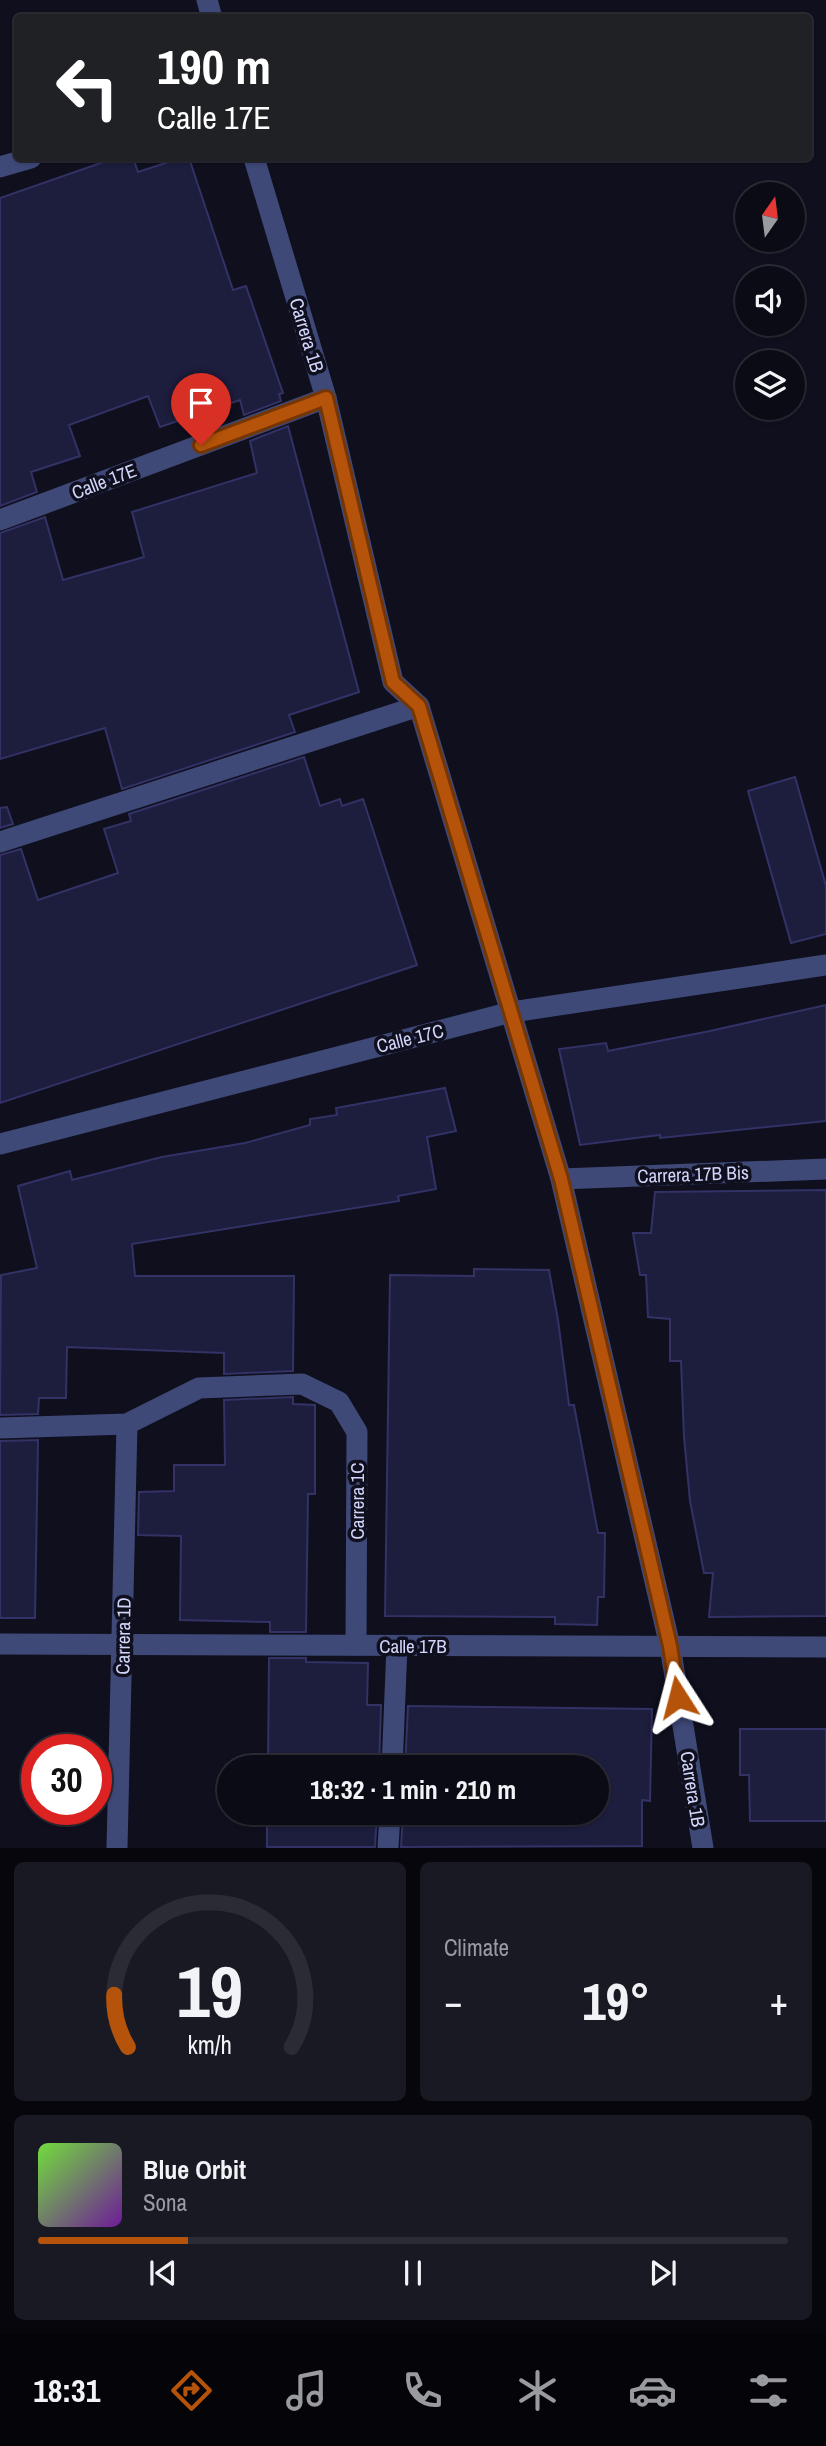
<!DOCTYPE html>
<meta charset="utf-8">
<style>
:root{--surface:#0b0b16;--page:#191923;--text:#f1f3f6;--muted:#9a9ba1;--line:#2b2b35;--accent:#b45309}
body{margin:0;font-family:"Archivo Narrow",sans-serif;background:var(--page);color:var(--text);height:100vh;display:flex;flex-direction:column;font-size:26px;white-space:nowrap}
*{box-sizing:border-box;margin:0}
p{font-size:23px;color:var(--muted)}
.icon{flex:none;width:38px;height:38px;fill:none;stroke:currentColor;stroke-width:2;stroke-linecap:round;stroke-linejoin:round}
.map{position:relative;height:1848px;overflow:hidden}
.details{display:flex;flex-direction:column;gap:14px;padding:14px;background:#06060c;flex:1}
.details>*{flex:none}
.banner{position:absolute;left:14px;top:14px;width:798px;height:147px;border-radius:7px;box-shadow:0 2px 5px #0004,0 0 0 2px var(--line);background:#202124;color:#fff;overflow:hidden}
.needle{width:46px;rotate:14deg}
.buttons{position:absolute;left:735px;top:182px;display:grid;gap:14px}
.buttons a{display:grid;place-items:center;width:70px;height:70px;border-radius:50%;background:var(--surface);box-shadow:0 2px 5px #0004,0 0 0 2px var(--line);font-size:35px}
.speed{position:absolute;left:21px;top:1734px;display:flex;gap:14px;font-size:35px;font-weight:700;text-align:center}
.speed>*{display:grid;place-content:center;width:91px;height:91px;border-radius:50%;background:var(--surface);box-shadow:0 2px 5px #0004,0 0 0 2px var(--line);line-height:1}
.speed .limit{border:10px solid #d22;background:#fff;color:#111}
.pin{position:absolute;display:grid;place-items:center;width:60px;height:60px;color:#fff;margin:-72px -30px;border-radius:50% 50% 50% 0;rotate:-45deg;box-shadow:0 0 7px #0007}
.pin .icon{rotate:45deg}
.me{position:absolute;width:77px;margin:-38px;rotate:351deg;stroke-linejoin:round;filter:drop-shadow(0 0 5px #0008)}
.turn{display:flex;align-items:center;gap:24px;height:147px;padding:0 28px;font-size:32px}
.turn .icon{width:91px;height:91px;stroke-width:2.5}
.turn b{display:block;font-size:49px;line-height:60px}
.big{font-size:52px;font-weight:700;line-height:1.1}
.details .tile{flex:1;display:flex;flex-direction:column;justify-content:center;gap:10px;min-width:0;padding:0 24px;border-radius:10px;background:var(--page)}
.details .dial{align-items:center;gap:0}
.dial svg{height:182px;overflow:visible;fill:none;stroke:var(--line);stroke-width:7;stroke-linecap:round;text-anchor:middle}
.dial text{fill:var(--text);stroke:none}
.song{display:flex;align-items:center;gap:21px}
.cover{width:84px;height:84px;border-radius:10px;background:linear-gradient(135deg,hsl(100 70% 55%),hsl(280 70% 35%))}
.played{height:7px;border-radius:4px;background:linear-gradient(90deg,var(--accent) 20%,var(--line) 20%)}
.keys{display:flex;justify-content:space-around;direction:ltr}
.heat{display:flex;justify-content:space-between;align-items:center;font-size:38px;direction:ltr}
.details .tiles{flex:1;display:grid;gap:14px;grid-template-columns:1fr 1fr}
.tile:last-child{grid-column:span 2}
.trip{position:absolute;left:217px;top:1755px;width:392px;height:70px;border-radius:35px;background:var(--surface);box-shadow:0 2px 5px #0004,0 0 0 2px var(--line);font-weight:700;line-height:70px;text-align:center}
.tabs{display:flex;height:112px;justify-content:space-around;align-items:center;background:#040409;color:var(--muted)}
.tabs .icon{width:49px;height:49px}
.tabs .current{color:var(--accent)}
.tabs b{font-size:32px;color:var(--text)}
.map>svg:first-child{display:block}
.building{fill:#1d1d3d;stroke:#323266;stroke-width:2}
.lines{fill:none;stroke-linecap:round;stroke-linejoin:round}
.minor{stroke:#3f4978;stroke-width:21}
.route-casing{stroke:#753606;stroke-width:18}
.route{stroke:#b45309;stroke-width:12}
.labels{text-anchor:middle;stroke-width:7;stroke-linejoin:round;paint-order:stroke}
.street-label{font-size:19px;fill:#d1d5f9;stroke:#0f0f1e}
</style>
<div class="map">
<svg width="826" height="1848" viewBox="0 0 826 1848">
<rect width="100%" height="100%" fill="#0f0f1e"/>
<g class="building">
<path d="M115 158H133L138 172 181 158H189L233 290 246 286 283 393 279 394 281 401 244 415 240 400 160 427 148 396 69 425 80 456 31 472 37 492 0 506V198Z"/>
<path d="M288 426 359 692 289 715 295 732 122 789 105 728 0 759V533L45 517 63 580 144 557 132 512 257 473 250 441Z"/>
<path d="M304 757 320 806 340 799 342 806 363 799 417 965 0 1103V855L21 849 38 900 118 873 104 829 131 821 129 814Z"/>
<path d="M795 777 826 886V934L791 943 748 791Z"/>
<path d="M7 807 13 824 0 828V808Z"/>
<path d="M826 1005V1121L660 1138V1135L580 1145 559 1049 606 1043 608 1051 710 1031Z"/>
<path d="M445 1088 456 1131 427 1137 436 1189 398 1196 399 1201 132 1244 135 1276H294L293 1371 224 1374V1353L67 1347 66 1398H39L38 1414 0 1415 1 1275 37 1268 18 1186 70 1171 72 1180 162 1157 245 1143 310 1125V1119L337 1115 336 1108Z"/>
<path d="M826 1190V1616L709 1617 713 1573H704L690 1501 684 1437 681 1361H670V1319L648 1317 646 1275H640L633 1233H651L655 1192Z"/>
<path d="M474 1269 549 1270 558 1320 569 1405H574L598 1533H605L604 1597H598L597 1625 555 1624V1617L385 1616 390 1275 474 1276Z"/>
<path d="M293 1397V1404L315 1405V1494H308L306 1632H270V1622L180 1620 181 1536 138 1535 139 1492 174 1491V1465H225L224 1400Z"/>
<path d="M38 1440 35 1618H0V1441Z"/>
<path d="M269 1658H306V1662L368 1663 367 1705H381L379 1768H268Z"/>
<path d="M408 1706 652 1709 650 1801 642 1800V1846L401 1847 403 1813H597V1768H405Z"/>
<path d="M740 1729H826V1821H750L749 1775H740Z"/>
<path d="M267 1813H377L375 1847H267Z"/>
</g>
<g class="lines">
<g class="minor">
<path d="M207 0 212 18"/>
<path d="M254 158 326 398 393 682 419 706 561 1179 670 1646 703 1848"/>
<path d="M0 167 31 158"/>
<path d="M0 520 326 398"/>
<path d="M0 842 419 706"/>
<path d="M0 1144 512 1012 826 965"/>
<path d="M561 1179 826 1169"/>
<path d="M0 1428 127 1424 199 1388 302 1384 339 1402 357 1432 356 1645"/>
<path d="M0 1644 826 1647"/>
<path d="M392 1768 397 1646"/>
<path d="M117 1848 127 1424"/>
<path d="M388 1848 390 1813"/>
</g>
</g>
<g class="lines">
<defs>
<path id="route" d="M201 445 326 398 393 682 419 706 561 1179 670 1646 678 1697"/>
</defs>
<use href="#route" class="route-casing"/>
<use href="#route" class="route"/>
</g>
<g class="labels">
<g class="street-label">
<text transform="translate(307 335) rotate(73)" y="7">Carrera 1B</text>
<text transform="translate(104 481) rotate(-21)" y="7">Calle 17E</text>
<text transform="translate(410 1038) rotate(-14)" y="7">Calle 17C</text>
<text transform="translate(693 1174) rotate(-2)" y="7">Carrera 17B Bis</text>
<text transform="translate(357 1501) rotate(-90)" y="7">Carrera 1C</text>
<text transform="translate(123 1636) rotate(-89)" y="7">Carrera 1D</text>
<text x="413" y="1653">Calle 17B</text>
<text transform="translate(693 1789) rotate(81)" y="7">Carrera 1B</text>
</g>
</g>
</svg>
<div class="buttons">
<a><svg class="needle" viewBox="-14 -14 28 28"><path d="M0-13l5 13h-10z" fill="#e53935"/><path d="M0 13l5-13h-10z" fill="#9a9ba1"/></svg></a>
<a><svg class="icon" aria-label="sound" viewBox="0 0 24 24"><path d="M4 9h4l5-4v14l-5-4H4zM17 9q2 3 0 6"/></svg></a>
<a><svg class="icon" aria-label="layers" viewBox="0 0 24 24"><path d="M12 4l9 5-9 5-9-5zM3 14l9 5 9-5"/></svg></a>
</div>
<div class="speed"><div class="limit">30</div></div>
<div class="pin" style="left:201px;top:445px;background:#d93025"><svg class="icon" aria-label="arrive" viewBox="0 0 24 24"><path d="M6 21V4h12l-3 4 3 4H6"/></svg></div>
<svg class="me" style="left:678px;top:1697px" viewBox="-20 -20 40 40"><path d="M0-17L14 15 0 8-14 15z" fill="#b45309" stroke="#fff" stroke-width="4"/></svg>
<div class="trip">18:32 · 1 min · 210 m</div>
<div class="banner">
<div class="turn"><svg class="icon" aria-label="left" viewBox="0 0 24 24"><path d="M17 20v-9H6M10 6l-5 5 5 5"/></svg><div><b>190 m</b>Calle 17E</div></div>
</div>
</div>
<section class="details">
<div class="tiles">
<div class="tile dial"><svg viewBox="0 0 100 80">
<path d="M14 69A42 42 0 1 1 86 69"/>
<path d="M14 69A42 42 0 0 1 8 46" stroke="#b45309"/>
<text x="50" y="56" font-size="32" font-weight="700">19</text>
<text x="50" y="72" font-size="11">km/h</text>
</svg></div>
<div class="tile"><p>Climate</p>
<div class="heat"><a>−</a><b class="big">19°</b><a>+</a></div>
</div>
<div class="tile">
<div class="song"><i class="cover"></i><div><b>Blue Orbit</b><p>Sona</p></div></div>
<div class="played"></div>
<div class="keys"><svg class="icon" aria-label="previous" viewBox="0 0 24 24"><path d="M18 5L8 12l10 7zM5 5v14"/></svg><svg class="icon" aria-label="pause" viewBox="0 0 24 24"><path d="M8 5v14M16 5v14"/></svg><svg class="icon" aria-label="next" viewBox="0 0 24 24"><path d="M6 5l10 7-10 7zM19 5v14"/></svg></div>
</div>
</div>
</section>
<nav class="tabs">
<b>18:31</b>
<svg class="icon current" aria-label="directions" viewBox="0 0 24 24"><path d="M12 3l9 9-9 9-9-9zM9 14v-3h6M13 9l2 2-2 2"/></svg>
<svg class="icon" aria-label="music" viewBox="0 0 24 24"><path d="M9 18V5l10-2v13"/><circle cx="6" cy="18" r="3"/><circle cx="16" cy="16" r="3"/></svg>
<svg class="icon" aria-label="phone" viewBox="0 0 24 24"><path d="M5 4h4l2 5-3 2q2 4 5 5l2-3 5 2v4C11 20 4 13 5 4z"/></svg>
<svg class="icon" aria-label="climate" viewBox="0 0 24 24"><path d="M12 3v18M4 7l16 10M4 17L20 7"/></svg>
<svg class="icon" aria-label="car" viewBox="0 0 24 24"><path d="M5 17H2v-5l4-1 3-4h7l3 4 3 1v5h-3M9 17h6M6 11h13"/><circle cx="7" cy="17" r="2"/><circle cx="17" cy="17" r="2"/></svg>
<svg class="icon" aria-label="filters" viewBox="0 0 24 24"><path d="M4 7h16M4 17h16"/><circle cx="9" cy="7" r="2"/><circle cx="15" cy="17" r="2"/></svg>
</nav>
